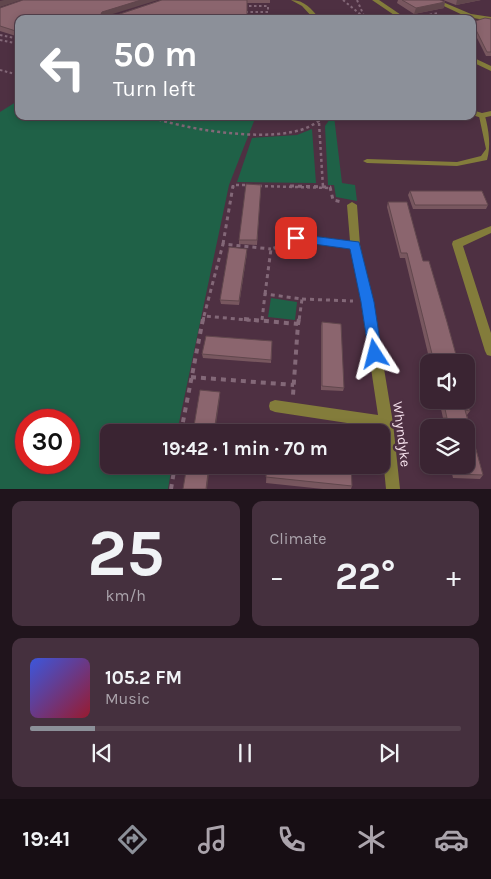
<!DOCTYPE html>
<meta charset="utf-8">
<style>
:root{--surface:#3a2432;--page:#45303e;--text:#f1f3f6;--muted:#aba4ac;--line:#54414d;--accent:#8c9099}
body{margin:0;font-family:Karla,sans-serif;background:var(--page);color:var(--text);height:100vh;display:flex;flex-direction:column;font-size:19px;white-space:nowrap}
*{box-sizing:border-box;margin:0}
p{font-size:16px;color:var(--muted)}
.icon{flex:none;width:28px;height:28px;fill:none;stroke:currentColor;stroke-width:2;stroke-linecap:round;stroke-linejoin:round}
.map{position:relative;height:489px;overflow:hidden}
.drawer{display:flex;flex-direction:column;gap:12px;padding:12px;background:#20141c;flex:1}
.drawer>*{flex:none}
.guide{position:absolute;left:15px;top:15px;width:461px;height:105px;border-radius:10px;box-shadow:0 2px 8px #0003,0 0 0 1px var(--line);background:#8c9099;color:#fff;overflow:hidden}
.fabs{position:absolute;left:420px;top:354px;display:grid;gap:10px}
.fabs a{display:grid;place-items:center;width:55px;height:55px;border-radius:10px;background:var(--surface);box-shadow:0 2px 8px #0003,0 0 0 1px var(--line);font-size:25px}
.speed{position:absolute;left:15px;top:409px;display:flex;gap:10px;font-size:25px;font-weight:700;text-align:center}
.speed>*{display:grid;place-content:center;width:65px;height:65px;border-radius:50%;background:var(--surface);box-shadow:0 2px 8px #0003,0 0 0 1px var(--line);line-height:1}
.speed .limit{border:8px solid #d22;background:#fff;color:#111}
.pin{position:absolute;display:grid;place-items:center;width:42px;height:42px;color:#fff;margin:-21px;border-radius:10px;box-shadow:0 2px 8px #0006}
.me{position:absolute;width:55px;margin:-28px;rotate:351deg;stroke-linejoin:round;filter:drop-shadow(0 0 4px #0008)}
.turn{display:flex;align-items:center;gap:18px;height:105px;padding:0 15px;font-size:22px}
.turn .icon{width:65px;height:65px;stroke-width:2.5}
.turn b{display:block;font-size:35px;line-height:42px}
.big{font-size:38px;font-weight:700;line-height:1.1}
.drawer .widget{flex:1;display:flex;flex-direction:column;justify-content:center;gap:8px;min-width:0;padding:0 18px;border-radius:10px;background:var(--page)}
.drawer .dial{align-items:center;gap:0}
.dial b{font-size:65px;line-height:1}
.song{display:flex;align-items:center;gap:15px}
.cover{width:60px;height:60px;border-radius:8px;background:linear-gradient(135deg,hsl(230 70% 55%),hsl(350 70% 35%))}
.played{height:5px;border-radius:2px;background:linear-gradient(90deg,var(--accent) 15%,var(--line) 15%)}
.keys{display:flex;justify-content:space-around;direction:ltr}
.heat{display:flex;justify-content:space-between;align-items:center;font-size:28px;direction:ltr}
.drawer .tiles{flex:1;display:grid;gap:12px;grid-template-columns:1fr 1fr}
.widget:last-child{grid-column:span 2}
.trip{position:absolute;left:100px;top:424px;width:290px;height:50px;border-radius:10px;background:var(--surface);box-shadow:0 2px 8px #0003,0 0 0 1px var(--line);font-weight:700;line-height:50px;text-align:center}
.tabs{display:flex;height:80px;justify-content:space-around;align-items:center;background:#170e14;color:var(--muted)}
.tabs .icon{width:35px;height:35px}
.tabs .on{color:var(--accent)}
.tabs b{font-size:22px;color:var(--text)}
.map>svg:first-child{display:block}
.green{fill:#1f6147;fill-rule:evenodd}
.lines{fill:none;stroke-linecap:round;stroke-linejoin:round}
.path-far3{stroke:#836878;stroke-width:2;stroke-dasharray:2.5 2.5;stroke-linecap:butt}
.path-far2{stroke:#836878;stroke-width:2.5;stroke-dasharray:3 3;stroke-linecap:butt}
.path-far1{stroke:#836878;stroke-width:3;stroke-dasharray:4 4;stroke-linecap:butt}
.path{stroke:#836878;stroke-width:4;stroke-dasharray:5 5;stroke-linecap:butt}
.service{fill:#837c3b;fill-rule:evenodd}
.minor{fill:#837c3b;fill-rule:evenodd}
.tertiary{fill:#837c3b;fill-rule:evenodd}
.wall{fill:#78575f}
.shaded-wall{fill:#61474d}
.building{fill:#8b656e;stroke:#61474d}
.route{fill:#1a73e8;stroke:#114b97}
.labels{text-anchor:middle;stroke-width:5;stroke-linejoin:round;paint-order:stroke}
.street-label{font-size:14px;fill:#f5e1ec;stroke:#4e3042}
</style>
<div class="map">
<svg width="491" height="489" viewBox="0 0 491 489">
<rect width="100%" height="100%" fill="#4e3042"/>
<g class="green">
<path d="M19 100V116H256L229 185 177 432H109V465H172L168 489H0V112ZM26 420H69V462H26Z"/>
<path d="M332 116H334L342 183 355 185 357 201 336 197 334 185H328L325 126Z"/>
<path d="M312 129 316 183 237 182 252 138 297 135Z"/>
<path d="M271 298 297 302 295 320 268 317Z"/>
</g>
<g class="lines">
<g class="path-far3">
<path d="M343 0 366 19"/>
<path d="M357 0 364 16"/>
<path d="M244 6H268V12H244"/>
<path d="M415 18 438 13"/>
<path d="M0 35 19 39"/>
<path d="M0 40 19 44"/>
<path d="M0 70 19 75"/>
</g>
<g class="path-far2">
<path d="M147 116C185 129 252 140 292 132 305 130 315 124 326 116"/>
<path d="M319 123 323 187"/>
<path d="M259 186 330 188"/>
<path d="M233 188V185H248"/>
</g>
<g class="path-far1">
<path d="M290 186 330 187 333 200 342 202"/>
<path d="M223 244 233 186"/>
<path d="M265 294 271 249 287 244"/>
<path d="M302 299 353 301"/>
<path d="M204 316 223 244 271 249"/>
<path d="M262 320 265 294 302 299 299 321"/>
<path d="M203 321 204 316 259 321"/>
</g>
<g class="path">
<path d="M244 319 298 324 293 395"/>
<path d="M298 324 299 319"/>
<path d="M191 377 294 385"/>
<path d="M181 432 203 319"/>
<path d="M171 489 175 465"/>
</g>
<path class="service" d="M482 114 485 116C489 131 491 146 487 160L457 166 367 163 363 161 367 159 457 162 481 156 486 149 479 116Z"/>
<g class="minor">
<path d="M291 0C305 0 311 9 320 19H314L302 6Z"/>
<path d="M431 0H438L471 14 491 17V21L467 17Z"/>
<path d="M472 110 482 113 491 111V116L482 118 472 115Z"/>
<path d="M352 202 357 205 360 245 373 302 393 423 400 489H386L380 428 275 412 270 410 269 406 270 402 275 400 378 415 361 302 351 248 295 242 290 238 295 234 350 241 347 205Z"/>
<path d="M491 226V233L463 246 491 333V356L487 355 485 351 452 244 453 241Z"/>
</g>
<g class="tertiary">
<path d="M372 0H379L407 19H400Z"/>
<path d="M472 57 491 66V71L472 62Z"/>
</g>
</g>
<g class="wall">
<path d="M162 0H270V3H247V19H19V37L0 31V8L114 16Z"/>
<path d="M398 0H440L444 8 414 14 397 3Z"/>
<path d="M443 0H481L456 5Z"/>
<path d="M491 19V56H486L472 28V22Z"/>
<path d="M261 185 257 245 239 244V240Z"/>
<path d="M410 191 488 205 486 209H413L408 195Z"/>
<path d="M388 202 423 261 458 362H430L405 258H400L387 207Z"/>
<path d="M247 253 239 305 221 304 220 300Z"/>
<path d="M322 322 344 388 343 391 321 390V326Z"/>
<path d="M272 341 271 363 203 358 202 354Z"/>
<path d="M439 400H466L470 411 467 415 483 475 480 479 453 478 450 465H466V428H442L440 422 443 418Z"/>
<path d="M267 465 352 486 351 489H323L266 483Z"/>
</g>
<g class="shaded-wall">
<path d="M4 0H21L0 7V1Z"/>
<path d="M141 0H158L103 17 101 14 102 12Z"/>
<path d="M457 0H481L456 5Z"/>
<path d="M445 2 444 8 414 14 416 8Z"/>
<path d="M247 249V253L239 305V301Z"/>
<path d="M220 392V397L215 432H214Z"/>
<path d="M209 465H210L207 489H206Z"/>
</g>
<g class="building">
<path d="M23 0H141L102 12 101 14 114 16 162 0H247V19H232L231 15 186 17V19H19V32L0 26V8Z"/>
<path d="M402 0H440L445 2 416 8Z"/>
<path d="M354 16 355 19H338L337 17Z"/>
<path d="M485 18 491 19V52H487L472 22Z"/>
<path d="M246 184 261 185 257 240H239Z"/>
<path d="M410 191H482L488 205H415Z"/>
<path d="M388 202H407L423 261H429L447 322 458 362H434L407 253H401Z"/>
<path d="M229 247 247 249 239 301 220 300Z"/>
<path d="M322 322 341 324 344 388 322 386Z"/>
<path d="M206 336 272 341 271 360 202 354Z"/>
<path d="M200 390 220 392 214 432H193Z"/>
<path d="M466 396 470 411 465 410 483 475 457 474 454 465H466V428H445L443 418H447L443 400H466Z"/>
<path d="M187 465H209L206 489H183Z"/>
<path d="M267 465H351L352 486 266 477Z"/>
</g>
<path class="route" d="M296 234 359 242 374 302 382 354 380 358 375 360 371 358 369 354 361 302 350 249 292 241 290 238Z"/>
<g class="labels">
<g class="street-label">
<text transform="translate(402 434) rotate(83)" y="5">Whyndyke</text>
</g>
</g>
</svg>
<div class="fabs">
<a><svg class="icon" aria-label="sound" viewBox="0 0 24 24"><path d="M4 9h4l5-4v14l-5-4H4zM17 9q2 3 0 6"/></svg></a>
<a><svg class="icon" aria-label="layers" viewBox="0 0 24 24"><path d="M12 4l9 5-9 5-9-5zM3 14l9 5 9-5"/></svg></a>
</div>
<div class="speed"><div class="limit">30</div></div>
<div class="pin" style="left:296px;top:238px;background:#d93025"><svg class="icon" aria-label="arrive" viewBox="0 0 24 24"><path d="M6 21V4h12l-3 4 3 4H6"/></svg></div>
<svg class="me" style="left:375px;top:354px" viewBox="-20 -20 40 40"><path d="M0-17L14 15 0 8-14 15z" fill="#1a73e8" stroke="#fff" stroke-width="4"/></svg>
<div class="trip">19:42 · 1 min · 70 m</div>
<div class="guide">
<div class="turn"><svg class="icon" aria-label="left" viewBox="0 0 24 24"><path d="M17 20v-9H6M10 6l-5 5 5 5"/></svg><div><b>50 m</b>Turn left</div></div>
</div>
</div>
<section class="drawer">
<div class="tiles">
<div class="widget dial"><b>25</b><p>km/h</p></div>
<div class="widget"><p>Climate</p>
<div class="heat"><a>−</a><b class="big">22°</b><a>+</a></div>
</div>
<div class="widget">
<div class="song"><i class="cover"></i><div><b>105.2 FM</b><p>Music</p></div></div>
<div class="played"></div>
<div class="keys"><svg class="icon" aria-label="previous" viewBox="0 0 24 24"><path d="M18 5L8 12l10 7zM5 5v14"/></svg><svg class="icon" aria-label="pause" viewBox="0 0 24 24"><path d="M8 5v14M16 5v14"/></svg><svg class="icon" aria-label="next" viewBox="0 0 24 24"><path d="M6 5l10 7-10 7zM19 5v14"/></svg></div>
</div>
</div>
</section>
<nav class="tabs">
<b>19:41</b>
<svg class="icon on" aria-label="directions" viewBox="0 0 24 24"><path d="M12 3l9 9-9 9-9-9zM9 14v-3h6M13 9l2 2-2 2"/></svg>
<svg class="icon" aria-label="music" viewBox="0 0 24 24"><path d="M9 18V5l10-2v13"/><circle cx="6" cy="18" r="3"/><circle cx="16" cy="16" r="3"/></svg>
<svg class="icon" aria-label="phone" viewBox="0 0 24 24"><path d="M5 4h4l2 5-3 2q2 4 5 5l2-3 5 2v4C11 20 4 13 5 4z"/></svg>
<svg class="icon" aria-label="climate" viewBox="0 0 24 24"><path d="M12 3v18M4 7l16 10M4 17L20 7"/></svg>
<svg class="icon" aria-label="car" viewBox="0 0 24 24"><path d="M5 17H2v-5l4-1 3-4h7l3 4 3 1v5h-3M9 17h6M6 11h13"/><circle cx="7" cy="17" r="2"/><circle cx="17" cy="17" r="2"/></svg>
</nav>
